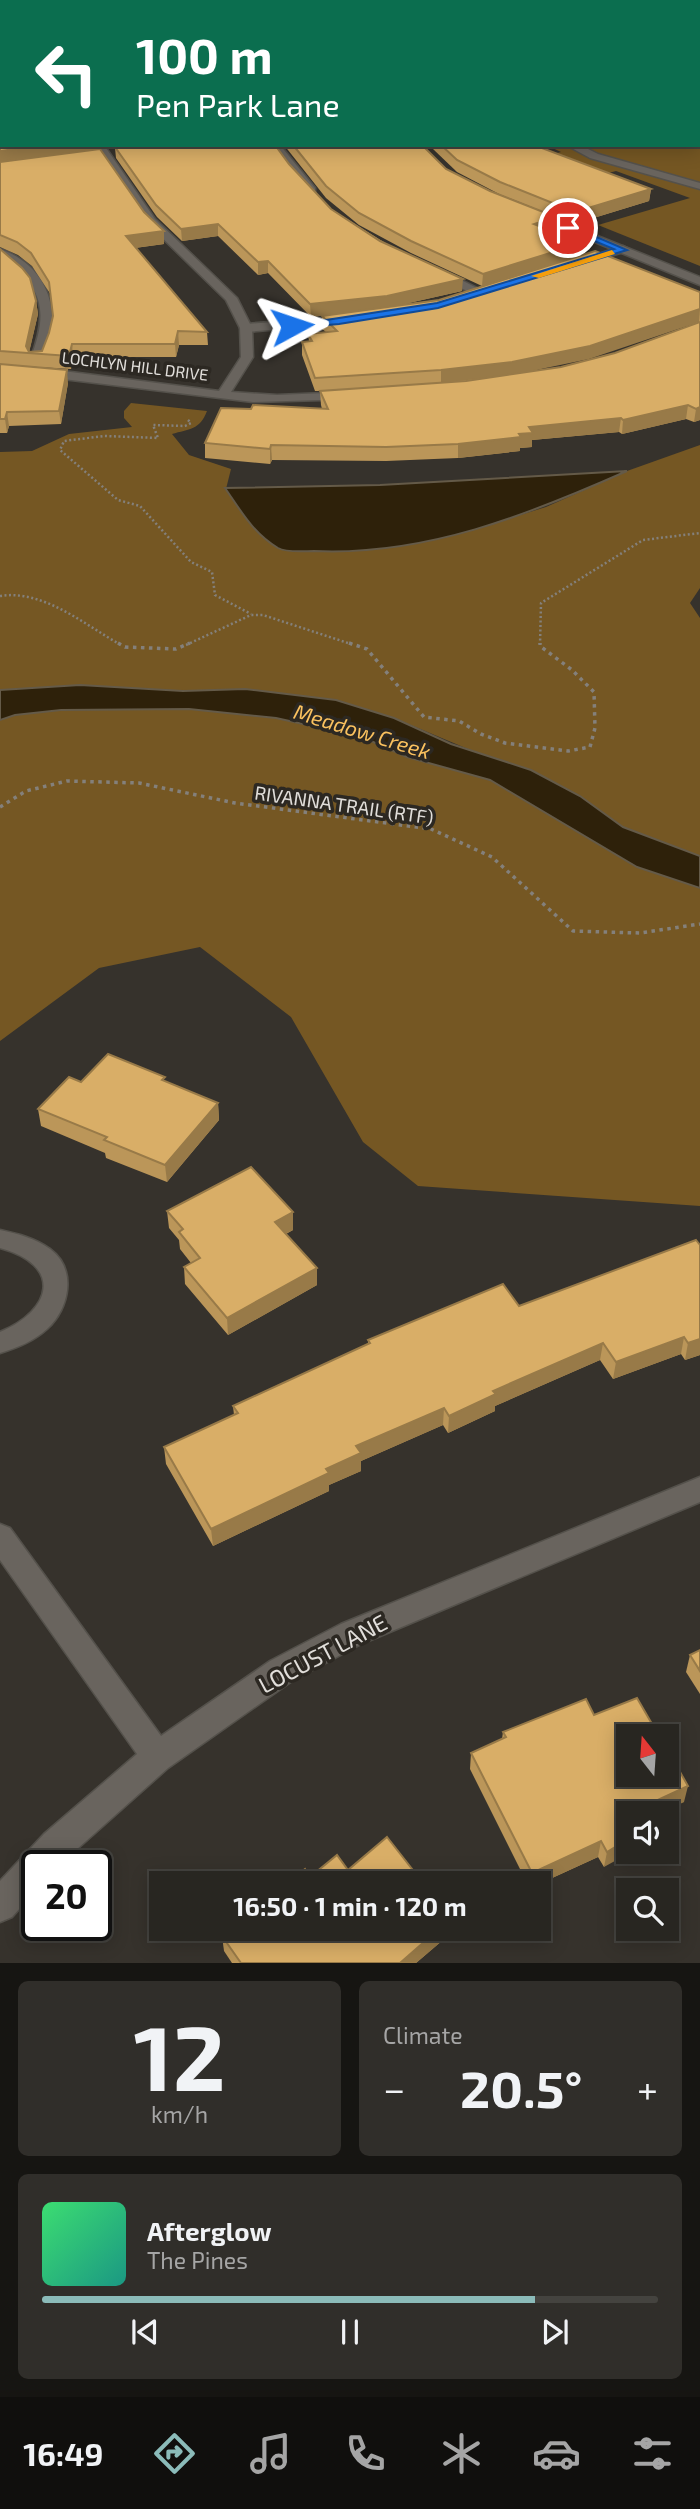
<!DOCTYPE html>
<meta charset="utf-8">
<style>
:root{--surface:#282621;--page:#302e2a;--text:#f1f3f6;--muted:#a5a5a5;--line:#44433f;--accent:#8bbbb9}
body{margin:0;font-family:"Exo 2",sans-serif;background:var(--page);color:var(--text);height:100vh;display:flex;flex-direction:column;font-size:26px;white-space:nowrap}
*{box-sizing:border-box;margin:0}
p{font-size:23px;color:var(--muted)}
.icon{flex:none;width:38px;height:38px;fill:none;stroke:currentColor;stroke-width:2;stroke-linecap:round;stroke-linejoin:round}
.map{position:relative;height:1963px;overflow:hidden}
.side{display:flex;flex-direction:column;gap:18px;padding:18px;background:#161512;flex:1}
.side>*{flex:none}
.guide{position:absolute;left:0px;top:0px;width:700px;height:147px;box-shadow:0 4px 18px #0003,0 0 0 2px var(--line);background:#0b6e4f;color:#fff;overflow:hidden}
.needle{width:46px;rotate:343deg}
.controls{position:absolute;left:616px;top:1724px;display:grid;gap:14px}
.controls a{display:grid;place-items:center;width:63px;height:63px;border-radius:0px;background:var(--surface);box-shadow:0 4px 18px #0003,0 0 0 2px var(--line);font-size:35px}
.speed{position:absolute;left:21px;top:1850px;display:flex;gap:14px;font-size:35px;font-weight:700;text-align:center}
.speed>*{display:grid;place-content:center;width:91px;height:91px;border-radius:50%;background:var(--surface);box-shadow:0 4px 18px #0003,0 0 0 2px var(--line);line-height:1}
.speed .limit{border:4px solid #111;border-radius:10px;background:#fff;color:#111}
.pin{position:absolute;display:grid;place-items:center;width:60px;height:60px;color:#fff;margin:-30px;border:4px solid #fff;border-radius:50%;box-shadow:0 2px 7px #0007}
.me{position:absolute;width:77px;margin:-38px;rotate:85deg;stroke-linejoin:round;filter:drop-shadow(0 0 5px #0008)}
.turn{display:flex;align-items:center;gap:24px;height:147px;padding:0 21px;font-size:32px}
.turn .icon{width:91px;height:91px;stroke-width:2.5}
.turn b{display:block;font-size:49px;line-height:60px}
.big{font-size:52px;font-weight:700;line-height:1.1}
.side .widget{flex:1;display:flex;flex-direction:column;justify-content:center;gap:10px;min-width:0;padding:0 24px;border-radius:10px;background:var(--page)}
.side .dial{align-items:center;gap:0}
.dial b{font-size:91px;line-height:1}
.song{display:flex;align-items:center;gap:21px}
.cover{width:84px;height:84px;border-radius:10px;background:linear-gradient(135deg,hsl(140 70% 55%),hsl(170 70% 35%))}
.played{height:7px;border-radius:4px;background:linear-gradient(90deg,var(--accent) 80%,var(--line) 80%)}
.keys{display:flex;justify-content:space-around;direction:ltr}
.heat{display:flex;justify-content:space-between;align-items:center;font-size:38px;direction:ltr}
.side .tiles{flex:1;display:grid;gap:18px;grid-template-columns:1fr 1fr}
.widget:last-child{grid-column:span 2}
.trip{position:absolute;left:149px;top:1871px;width:402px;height:70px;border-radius:0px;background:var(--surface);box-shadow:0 4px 18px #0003,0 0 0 2px var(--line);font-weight:700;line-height:70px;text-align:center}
.dock{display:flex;height:112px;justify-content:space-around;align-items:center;background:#100f0d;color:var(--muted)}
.dock .icon{width:49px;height:49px}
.dock .selected{color:var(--accent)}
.dock b{font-size:32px;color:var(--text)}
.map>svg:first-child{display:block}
.green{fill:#755723}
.water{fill:#2e210a;stroke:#645a48;stroke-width:2}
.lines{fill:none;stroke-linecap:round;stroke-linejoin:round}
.lane-casing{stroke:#54514b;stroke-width:3}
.street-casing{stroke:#54514b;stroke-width:3}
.path-far1{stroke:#84807b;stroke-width:2.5;stroke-dasharray:2 2.5;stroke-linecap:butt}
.path{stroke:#84807b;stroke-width:3.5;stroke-dasharray:3.5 4.5;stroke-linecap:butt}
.lane{fill:#69645e;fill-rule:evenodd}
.street{fill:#69645e;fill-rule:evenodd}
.wall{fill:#bb9659}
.shaded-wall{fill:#987a48}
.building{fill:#d9ae67;stroke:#987a48;stroke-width:2}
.route{fill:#1a73e8;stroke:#114b97;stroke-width:2}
.slow{fill:#f59e0b}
.labels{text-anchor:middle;stroke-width:7;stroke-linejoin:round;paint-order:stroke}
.far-street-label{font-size:16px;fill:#e1deda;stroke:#2c2822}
.street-label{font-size:19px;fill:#e1deda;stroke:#2c2822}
.water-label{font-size:21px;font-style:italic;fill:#fbc25f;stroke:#2c2822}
.near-street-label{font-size:23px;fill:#e1deda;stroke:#2c2822}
</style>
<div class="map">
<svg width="700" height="1963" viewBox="0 0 700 1963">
<rect width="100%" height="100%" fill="#36322c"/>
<g class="green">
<path d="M0 0H700V266L598 225 690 198 616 171 525 195 480 173 561 152 546 145H698V2H2V6Z"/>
<path d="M131 403 207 411C200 430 189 429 172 434L189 455 231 469 226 489 458 534 546 507 627 471 700 445V588L690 603 700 618V856L623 827 580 796 394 718 336 700 245 689 183 691 80 685 0 690V452L32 451 69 434 132 427 124 418V411Z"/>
<path d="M132 708 189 709 276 718 362 737 407 757 490 780 637 867 700 888V1206L418 1186 363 1142 291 1017 200 947 99 968 0 1041V720C41 706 88 709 132 708Z"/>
</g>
<g class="water">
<path d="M627 471C528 515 425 556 314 551 304 551 287 553 278 548 253 533 241 511 225 488L380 485Z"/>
<path d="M80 685 183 691 245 689 336 700 394 718 451 744 531 770 580 796 623 827 700 856V888L637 867 490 780 407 757 362 737 276 718 189 709 61 710 15 715 0 720V690Z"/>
</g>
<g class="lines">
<defs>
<g id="lane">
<path d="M333 0H342L344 2H334Z"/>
<path d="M510 0H523L508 2Z"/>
<rect x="698" y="80" width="2" height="6"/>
<path d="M270 145H280L315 188V192H307Z"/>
<path d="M566 145H580L598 154 700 183V189L590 158Z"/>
<path d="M623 246 629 249 627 251 580 265 574 262Z"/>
<path d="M0 249C50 266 65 318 41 363H31L30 360C49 311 44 287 0 257Z"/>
<path d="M433 270H441L487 293 477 296 433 274Z"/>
<path d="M349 316 353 317V323L246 332 240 328 246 324Z"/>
</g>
<g id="street">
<rect x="0" y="79" width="2" height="6"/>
<rect x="0" y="124" width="2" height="6"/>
<path d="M94 145H104L155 219 237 298 252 328 253 357 231 392 277 395 350 392 355 393V399L253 402 63 379 0 375V367L63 371 219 391 241 357 240 328 226 300 147 223Z"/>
<path d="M530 209 700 277V285L526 214 525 212Z"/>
<path d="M0 1230C18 1234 35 1238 50 1249 77 1269 70 1308 47 1329 34 1341 17 1348 0 1353V1332C53 1310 63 1265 0 1248Z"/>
<path d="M700 1477V1502L361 1644 292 1681 168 1768 58 1866H37V1889L12 1917 0 1922V1881L44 1834 137 1754 0 1560V1524L10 1528 161 1736 270 1661 341 1624Z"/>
</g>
</defs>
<use href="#lane" class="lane-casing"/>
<use href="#street" class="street-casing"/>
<g class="path-far1">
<path d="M188 420 191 423 185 426 153 425 158 438 104 436 64 441 60 450 118 500 140 506 191 562 212 572 215 595 251 614"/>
<path d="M0 596C43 589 85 625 121 645"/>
<path d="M186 645 251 615H263L354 645"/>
<path d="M540 645 541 603 643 540 700 533"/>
</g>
<g class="path">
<path d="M118 643 125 647 176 649 190 643"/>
<path d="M349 643 367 649 424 717 459 721 481 734 505 743 568 751 590 747 595 728 594 692 572 670 540 646V643"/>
<path d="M0 807 26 791 67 781 139 783 235 803 431 829 492 857 573 931 640 933 700 924"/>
</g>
<use href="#lane" class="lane"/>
<use href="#street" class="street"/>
</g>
<g class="wall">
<rect x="0" y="2" width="2" height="67"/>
<path d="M0 130 2 145H94V149L164 244 135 248 207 332 208 345H179L176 357H73L71 369 4 365 68 383 61 424 9 426 7 433H0V249L36 301 38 314 29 352 42 351 49 333 53 316 51 295 32 266 18 255 0 247Z"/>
<path d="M107 145H275L289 164 331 209 462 291 404 304 439 300 482 286 411 253 359 225 326 198 284 145H422L446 169 555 229 551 230 582 243 581 255 700 292V322L532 371 561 367 615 353 700 322V420L694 422 686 419 622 434 619 432 532 440V447L520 448V451L458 458 386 461 272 460 270 464 205 458V443L251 409H322L321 405 320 391H325H315L302 355V342L309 341 308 334 326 332 322 329V316L326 315 311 317 268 273 258 275 218 236 182 241 157 217 116 158 115 148 110 149Z"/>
<path d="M433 145H534L651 189 649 201 574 224 499 194 457 172 433 149Z"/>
<path d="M81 1082H165L218 1103 219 1120 167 1182 106 1158 105 1153 41 1126 38 1109Z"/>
<path d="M167 1211 293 1230 286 1234 317 1268V1285L228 1335 185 1284 184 1267 191 1263 180 1249 179 1240 169 1228Z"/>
<path d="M700 1245V1355L685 1360 681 1354 613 1379 600 1360 495 1406V1411L448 1433 443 1425 361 1461V1471L329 1485V1491L213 1546 166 1464 164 1447 234 1415 233 1406 368 1345V1340L519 1306Z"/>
<path d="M700 1650V1694L686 1672 690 1655Z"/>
<path d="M594 1715 684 1802 628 1813 604 1867 598 1857 539 1884V1883H527L470 1769 471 1753 502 1739 503 1732Z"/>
<path d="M450 1934 416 1963H232L224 1951 222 1936Z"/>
</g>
<g class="shaded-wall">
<path d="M46 145H94L95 151 0 162V151Z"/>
<path d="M109 145H137L110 149Z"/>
<path d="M651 189 649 201 574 224 575 212Z"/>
<path d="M556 217 555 229 533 236 534 224Z"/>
<path d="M218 224V236L182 241 181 229Z"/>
<path d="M164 231V244L127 249 126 236Z"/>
<path d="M582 243 581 255 482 286 483 274Z"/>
<path d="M268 261V273L258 275V262Z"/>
<path d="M463 279 462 291 387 308 311 317 310 304Z"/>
<path d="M36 301 38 314 29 353 26 346Z"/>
<path d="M700 309 699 322 589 359 512 375 441 383V370Z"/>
<path d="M178 331 179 345 176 357 175 344Z"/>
<path d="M72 344 73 357 71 369 69 356Z"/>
<path d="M67 370 68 383 61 424 59 411Z"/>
<path d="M688 405 686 419 622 434 623 420Z"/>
<path d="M700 407V420L694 422 696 409Z"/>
<path d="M7 412 9 426 7 433 5 419Z"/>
<path d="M621 418 619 432 532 440V447L520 448V451L458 458V444L519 434 529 427Z"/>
<path d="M271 445 272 460 270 464V449Z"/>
<path d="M218 1103 219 1120 167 1182 165 1165Z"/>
<path d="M293 1212V1230L275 1239V1222Z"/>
<path d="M317 1268V1285L228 1335 227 1318Z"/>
<path d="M684 1337 681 1354 613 1379 616 1362Z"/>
<path d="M700 1339V1355L685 1360 688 1343Z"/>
<path d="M603 1343 600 1360 495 1406V1411L448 1433 449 1416 493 1391Z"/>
<path d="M444 1408 443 1425 361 1461V1471L329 1485V1491L213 1546 211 1529 326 1469 356 1446Z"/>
<path d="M688 1786 684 1802 661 1813H634V1811Z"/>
<path d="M628 1839V1852H631L604 1867 607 1852Z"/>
<path d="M601 1841 598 1857 539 1884V1883H531L532 1873Z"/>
<path d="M440 1928H451L450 1934 416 1963H400Z"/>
</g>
<g class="building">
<path d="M0 2H2V22L0 20Z"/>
<path d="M2 27V59L0 58V31Z"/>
<path d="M0 130H2V145H45L0 151Z"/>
<path d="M125 145H275L289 164 331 209 380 241 463 279 387 296 310 304 268 261 258 262 218 224 181 229 156 205 115 147Z"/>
<path d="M293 145H422L446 169 490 191 556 217 534 224 582 243 483 274 411 241 359 213 326 186Z"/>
<path d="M441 145H534L651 189 575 212 500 182 457 160Z"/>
<path d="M100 149 144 212 164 231 126 236 207 332 178 331 175 344H72L69 356 0 351V249L22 268 30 278 36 301 26 346 29 352 42 351 49 333 53 316 49 282 31 253 17 242 0 235V162Z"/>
<path d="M595 251 700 292V309L590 346 512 362 441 370 315 378 302 342 312 341 308 334 337 331 322 316 439 300Z"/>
<path d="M700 322V407L696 409 688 405 623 420 621 418 529 427 533 433 519 434 521 437 458 444 386 447 271 445 270 449 205 443 221 408 251 409 253 405 328 409 320 391 466 381 561 367 615 353Z"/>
<path d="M0 364 67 370 59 411 7 412 5 419H0Z"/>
<path d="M108 1054 165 1077 162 1080 218 1103 165 1165 104 1140 107 1137 38 1109 69 1077 81 1082Z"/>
<path d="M251 1167 293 1212 275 1222 317 1268 227 1318 184 1267 200 1258 179 1232 183 1229 167 1211Z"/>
<path d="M696 1240 700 1245V1339L688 1343 684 1337 616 1362 603 1343 493 1391 496 1394 449 1416 444 1408 356 1446 361 1453 326 1469 329 1473 211 1529 164 1447 238 1413 233 1406 370 1343 368 1340 503 1284 519 1306Z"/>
<path d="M700 1650V1671L690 1655Z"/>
<path d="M637 1698 659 1736H628V1774H667V1749L688 1786 634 1811 635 1813H628V1839L607 1852 601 1841 532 1873 471 1753 506 1737 503 1732 586 1699 594 1715Z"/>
<path d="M387 1837 423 1883H288L305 1869 310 1877 337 1855 348 1870Z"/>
<path d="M231 1928H440L400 1963H241L222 1936Z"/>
</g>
<path class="route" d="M565 226H571L627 250 438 308 339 324 292 328 287 326 437 303 614 249 565 229Z"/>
<path class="slow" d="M612 250 615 254 539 278 531 276Z"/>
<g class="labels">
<g class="far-street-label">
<text transform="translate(135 366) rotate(7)" y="6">LOCHLYN HILL DRIVE</text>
</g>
<g class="street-label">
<text transform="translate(344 805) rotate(8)" y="7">RIVANNA TRAIL (RTF)</text>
</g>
<g class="water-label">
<text transform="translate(362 732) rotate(17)" y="7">Meadow Creek</text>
</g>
<g class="near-street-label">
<text transform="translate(323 1654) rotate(-28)" y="8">LOCUST LANE</text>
</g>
</g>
</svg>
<div class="controls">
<a><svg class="needle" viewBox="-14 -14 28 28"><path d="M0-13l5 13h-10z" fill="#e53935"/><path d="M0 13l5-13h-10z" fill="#a5a5a5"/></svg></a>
<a><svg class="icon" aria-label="sound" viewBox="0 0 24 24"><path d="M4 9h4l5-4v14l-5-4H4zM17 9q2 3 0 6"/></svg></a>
<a><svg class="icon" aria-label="search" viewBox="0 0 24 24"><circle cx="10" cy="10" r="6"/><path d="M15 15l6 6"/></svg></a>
</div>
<div class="speed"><div class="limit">20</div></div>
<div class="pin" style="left:568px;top:228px;background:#d93025"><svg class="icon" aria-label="arrive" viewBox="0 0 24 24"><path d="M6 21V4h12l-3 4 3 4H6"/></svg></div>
<svg class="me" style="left:292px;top:326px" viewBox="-20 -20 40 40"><path d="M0-17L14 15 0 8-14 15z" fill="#1a73e8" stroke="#fff" stroke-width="4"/></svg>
<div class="trip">16:50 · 1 min · 120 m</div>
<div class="guide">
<div class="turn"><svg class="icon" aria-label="left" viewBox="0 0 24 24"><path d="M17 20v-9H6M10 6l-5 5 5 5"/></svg><div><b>100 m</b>Pen Park Lane</div></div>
</div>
</div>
<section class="side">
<div class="tiles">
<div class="widget dial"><b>12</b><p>km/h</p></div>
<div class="widget"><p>Climate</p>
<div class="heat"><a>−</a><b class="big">20.5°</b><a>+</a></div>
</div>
<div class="widget">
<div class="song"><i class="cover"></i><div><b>Afterglow</b><p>The Pines</p></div></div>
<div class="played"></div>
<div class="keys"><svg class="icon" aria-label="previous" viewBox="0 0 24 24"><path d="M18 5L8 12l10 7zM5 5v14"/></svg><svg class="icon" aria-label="pause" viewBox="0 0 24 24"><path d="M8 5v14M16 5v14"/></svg><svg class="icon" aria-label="next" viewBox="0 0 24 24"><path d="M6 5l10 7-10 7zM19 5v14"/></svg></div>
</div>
</div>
</section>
<nav class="dock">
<b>16:49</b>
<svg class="icon selected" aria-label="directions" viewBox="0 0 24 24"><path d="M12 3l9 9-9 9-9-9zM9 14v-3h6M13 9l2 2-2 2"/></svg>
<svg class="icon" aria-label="music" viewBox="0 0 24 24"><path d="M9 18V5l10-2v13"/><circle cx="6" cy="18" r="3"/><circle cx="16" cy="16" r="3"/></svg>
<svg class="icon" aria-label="phone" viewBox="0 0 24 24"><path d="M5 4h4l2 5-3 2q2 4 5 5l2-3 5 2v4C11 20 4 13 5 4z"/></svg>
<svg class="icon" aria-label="climate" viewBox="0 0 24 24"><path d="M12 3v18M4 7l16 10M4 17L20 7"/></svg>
<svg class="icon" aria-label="car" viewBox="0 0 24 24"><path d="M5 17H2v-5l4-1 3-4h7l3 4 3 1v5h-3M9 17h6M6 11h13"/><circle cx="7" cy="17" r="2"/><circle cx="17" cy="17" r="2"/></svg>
<svg class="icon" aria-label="filters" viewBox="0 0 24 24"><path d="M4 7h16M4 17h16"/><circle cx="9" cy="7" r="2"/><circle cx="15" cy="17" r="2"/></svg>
</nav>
